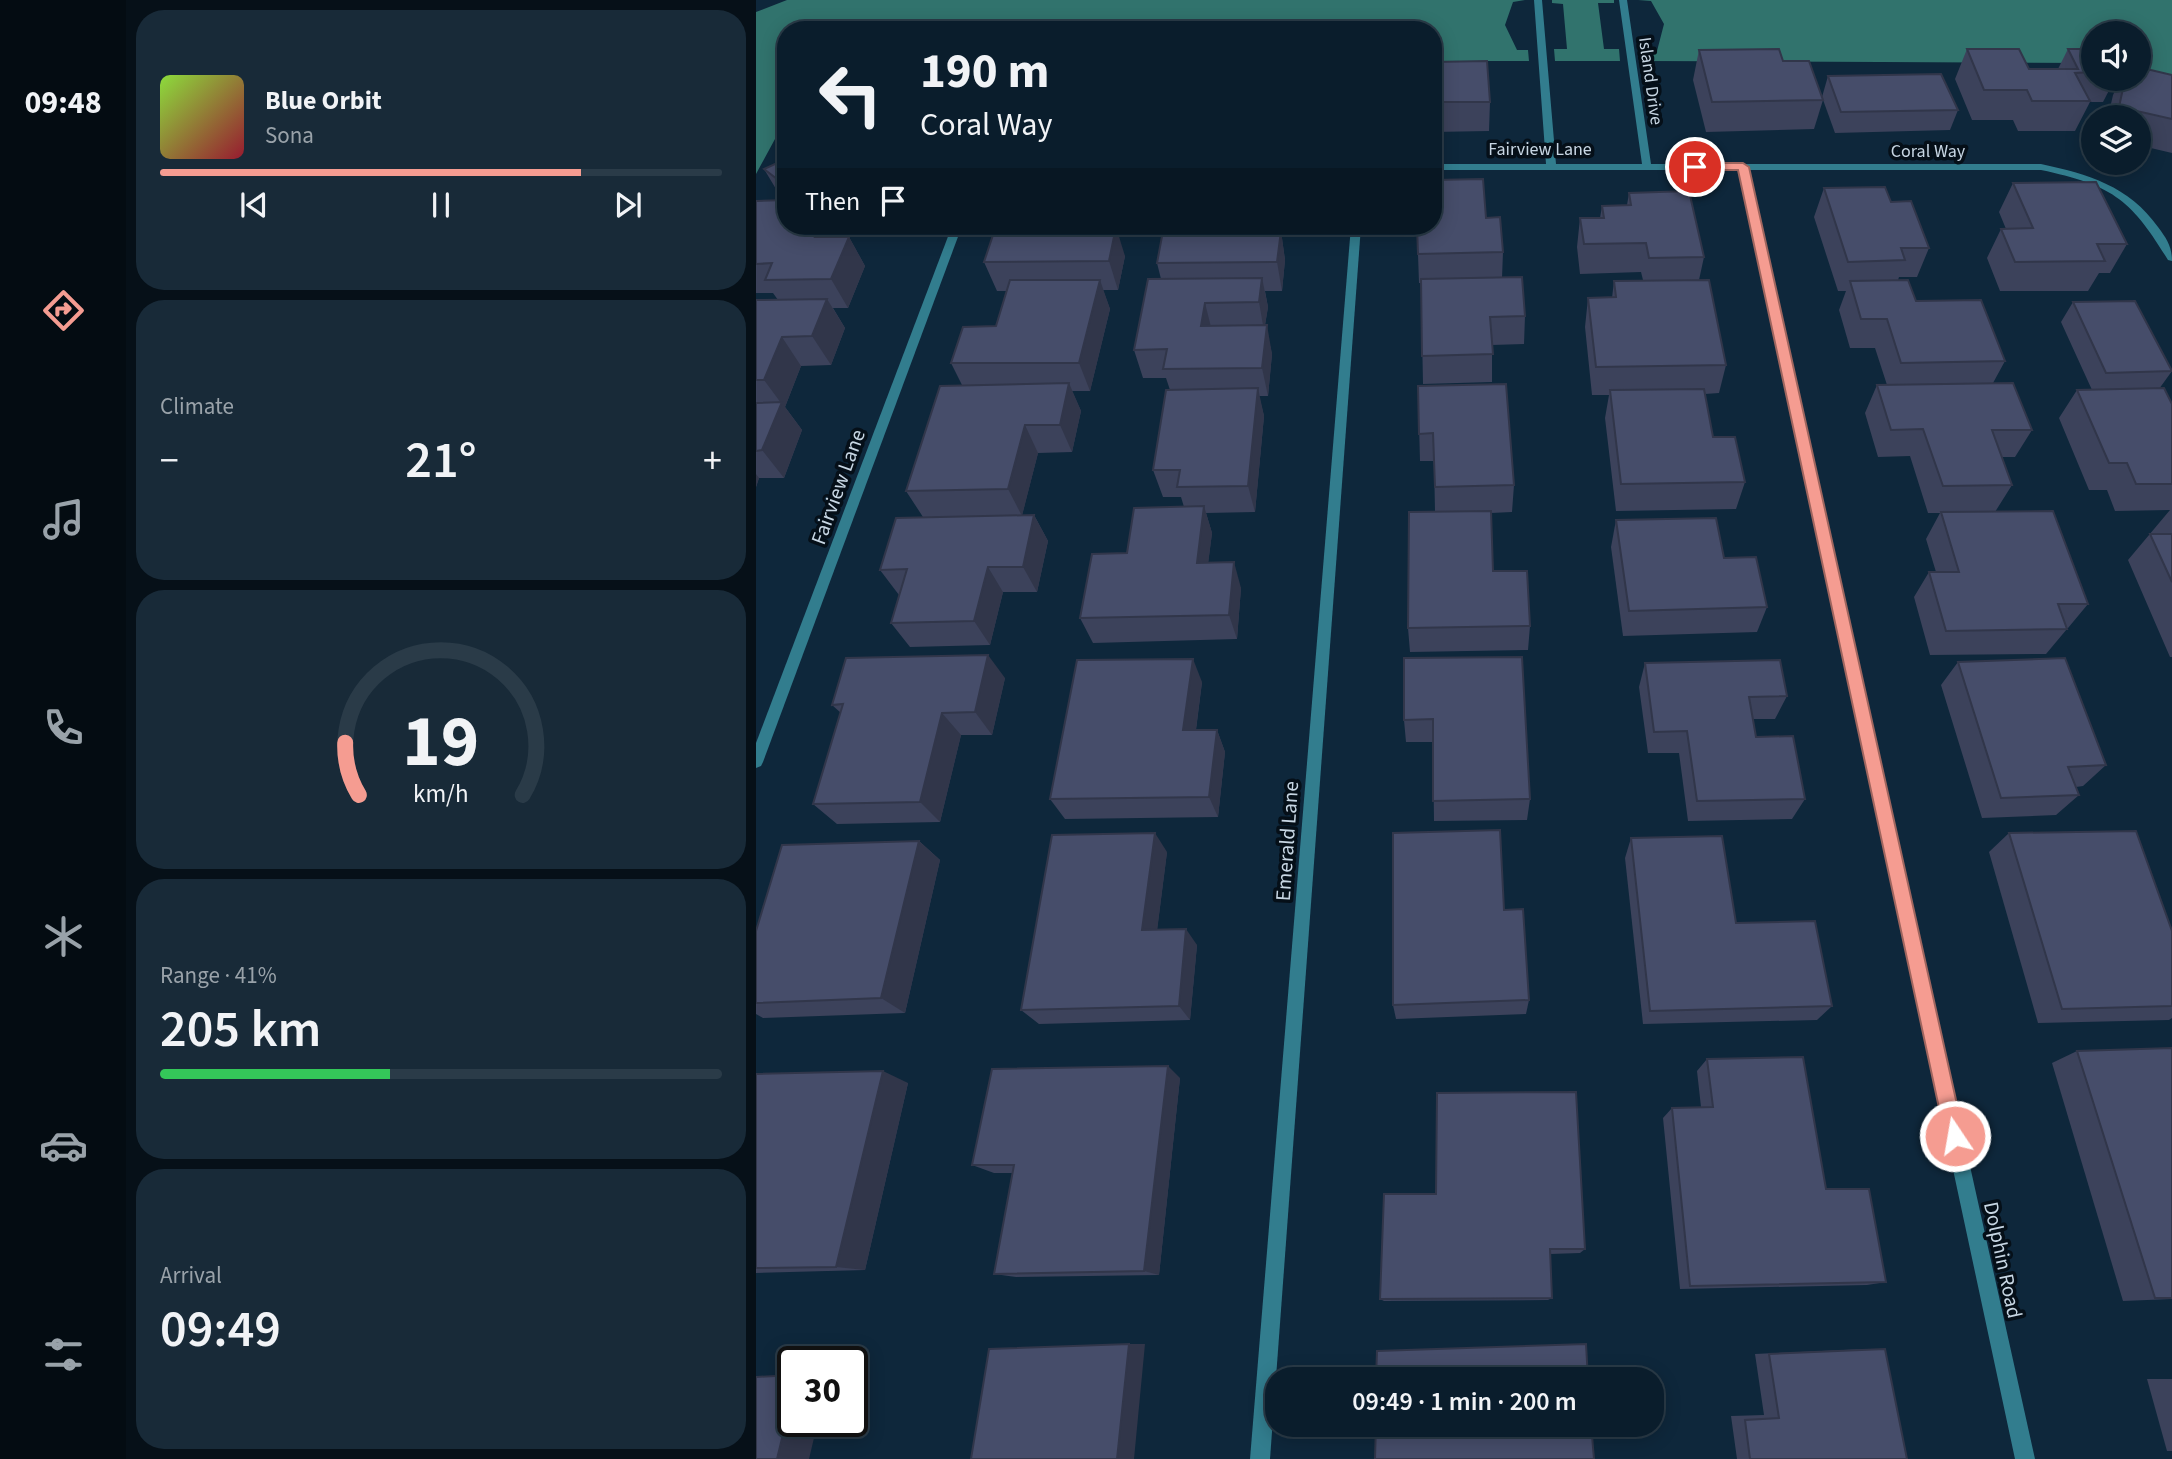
<!DOCTYPE html>
<meta charset="utf-8">
<style>
:root{--surface:#0a1d2c;--page:#182a38;--text:#f1f3f6;--muted:#99a2a9;--line:#2a3b48;--accent:#f59c91}
body{margin:0;font-family:"Source Sans 3",sans-serif;background:var(--page);color:var(--text);height:100vh;display:flex;flex-direction:column;font-size:26px;white-space:nowrap}
*{box-sizing:border-box;margin:0}
p{font-size:23px;color:var(--muted)}
.icon{flex:none;width:38px;height:38px;fill:none;stroke:currentColor;stroke-width:2;stroke-linecap:round;stroke-linejoin:round}
.map{position:relative;flex:1;overflow:hidden}
.sheet{display:flex;flex-direction:column;gap:10px;padding:10px;background:#061018;width:630px}
.sheet>*{flex:none}
.hud{position:absolute;left:21px;top:21px;width:665px;height:214px;border-radius:28px;box-shadow:0 4px 18px #0003,0 0 0 2px var(--line);background:#0a1d2c;color:var(--text);overflow:hidden}
.controls{position:absolute;left:1325px;top:21px;display:grid;gap:14px}
.controls a{display:grid;place-items:center;width:70px;height:70px;border-radius:50%;background:var(--surface);box-shadow:0 4px 18px #0003,0 0 0 2px var(--line);font-size:35px}
.speed{position:absolute;left:21px;top:1346px;display:flex;gap:14px;font-size:35px;font-weight:700;text-align:center}
.speed>*{display:grid;place-content:center;width:91px;height:91px;border-radius:50%;background:var(--surface);box-shadow:0 4px 18px #0003,0 0 0 2px var(--line);line-height:1}
.speed .limit{border:4px solid #111;border-radius:10px;background:#fff;color:#111}
.pin{position:absolute;display:grid;place-items:center;width:60px;height:60px;color:#fff;margin:-30px;border:4px solid #fff;border-radius:50%;box-shadow:0 2px 7px #0007}
.me{position:absolute;width:77px;margin:-38px;rotate:348deg;stroke-linejoin:round;filter:drop-shadow(0 0 5px #0008)}
.turn{display:flex;align-items:center;gap:24px;height:147px;padding:0 28px;font-size:32px}
.turn .icon{width:91px;height:91px;stroke-width:2.5}
.turn b{display:block;font-size:49px;line-height:60px}
.then{display:flex;align-items:center;height:66px;padding:0 28px;background:#0003;gap:14px;font-size:26px}
.big{font-size:52px;font-weight:600;line-height:1.1}
.sheet .widget{flex:1;display:flex;flex-direction:column;justify-content:center;gap:10px;min-width:0;padding:0 24px;border-radius:28px;background:var(--page)}
.sheet .dial{align-items:center;gap:0}
.dial svg{height:182px;overflow:visible;fill:none;stroke:var(--line);stroke-width:7;stroke-linecap:round;text-anchor:middle}
.dial text{fill:var(--text);stroke:none}
.song{display:flex;align-items:center;gap:21px}
.cover{width:84px;height:84px;border-radius:10px;background:linear-gradient(135deg,hsl(90 70% 55%),hsl(350 70% 35%))}
.played{height:7px;border-radius:4px;background:linear-gradient(90deg,var(--accent) 75%,var(--line) 75%)}
.keys{display:flex;justify-content:space-around;direction:ltr}
.heat{display:flex;justify-content:space-between;align-items:center;font-size:38px;direction:ltr}
.charge{height:10px;border-radius:5px;background:linear-gradient(90deg,#34c759 41%,var(--line) 0)}
.trip{position:absolute;left:509px;top:1367px;width:399px;height:70px;border-radius:28px;background:var(--surface);box-shadow:0 4px 18px #0003,0 0 0 2px var(--line);font-weight:600;line-height:70px;text-align:center}
main{display:flex;flex:1;min-height:0}
.menu{display:flex;flex-direction:column;width:126px;justify-content:space-around;align-items:center;background:#040c12;color:var(--muted)}
.menu .icon{width:49px;height:49px}
.menu .current{color:var(--accent)}
.menu b{font-size:32px;color:var(--text)}
.map>svg:first-child{display:block}
.water{fill:#31736d}
.lines{fill:none;stroke-linecap:round;stroke-linejoin:round}
.street{fill:#327d8e;fill-rule:evenodd}
.wall{fill:#3c425b}
.shaded-wall{fill:#31364a}
.building{fill:#464d6a;stroke:#31364a;stroke-width:2}
.route{fill:#f59c91;stroke:#9f655e;stroke-width:2}
.labels{text-anchor:middle;stroke-width:7;stroke-linejoin:round;paint-order:stroke}
.far-street-label{font-size:18px;fill:#c7d6e3;stroke:#050f18}
.street-label{font-size:21px;fill:#c7d6e3;stroke:#050f18}
</style>
<main>
<nav class="menu">
<b>09:48</b>
<svg class="icon current" aria-label="directions" viewBox="0 0 24 24"><path d="M12 3l9 9-9 9-9-9zM9 14v-3h6M13 9l2 2-2 2"/></svg>
<svg class="icon" aria-label="music" viewBox="0 0 24 24"><path d="M9 18V5l10-2v13"/><circle cx="6" cy="18" r="3"/><circle cx="16" cy="16" r="3"/></svg>
<svg class="icon" aria-label="phone" viewBox="0 0 24 24"><path d="M5 4h4l2 5-3 2q2 4 5 5l2-3 5 2v4C11 20 4 13 5 4z"/></svg>
<svg class="icon" aria-label="climate" viewBox="0 0 24 24"><path d="M12 3v18M4 7l16 10M4 17L20 7"/></svg>
<svg class="icon" aria-label="car" viewBox="0 0 24 24"><path d="M5 17H2v-5l4-1 3-4h7l3 4 3 1v5h-3M9 17h6M6 11h13"/><circle cx="7" cy="17" r="2"/><circle cx="17" cy="17" r="2"/></svg>
<svg class="icon" aria-label="filters" viewBox="0 0 24 24"><path d="M4 7h16M4 17h16"/><circle cx="9" cy="7" r="2"/><circle cx="15" cy="17" r="2"/></svg>
</nav>
<section class="sheet">
<div class="widget">
<div class="song"><i class="cover"></i><div><b>Blue Orbit</b><p>Sona</p></div></div>
<div class="played"></div>
<div class="keys"><svg class="icon" aria-label="previous" viewBox="0 0 24 24"><path d="M18 5L8 12l10 7zM5 5v14"/></svg><svg class="icon" aria-label="pause" viewBox="0 0 24 24"><path d="M8 5v14M16 5v14"/></svg><svg class="icon" aria-label="next" viewBox="0 0 24 24"><path d="M6 5l10 7-10 7zM19 5v14"/></svg></div>
</div>
<div class="widget"><p>Climate</p>
<div class="heat"><a>−</a><b class="big">21°</b><a>+</a></div>
</div>
<div class="widget dial"><svg viewBox="0 0 100 80">
<path d="M14 69A42 42 0 1 1 86 69"/>
<path d="M14 69A42 42 0 0 1 8 46" stroke="#f59c91"/>
<text x="50" y="56" font-size="32" font-weight="700">19</text>
<text x="50" y="72" font-size="11">km/h</text>
</svg></div>
<div class="widget"><p>Range · 41%</p><b class="big">205 km</b><div class="charge"></div></div>
<div class="widget"><p>Arrival</p><b class="big">09:49</b></div>
</section>
<div class="map">
<svg width="1416" height="1459" viewBox="0 0 1416 1459">
<rect width="100%" height="100%" fill="#0e273b"/>
<g class="water">
<path d="M31 0H769L757 2 749 25 761 50H772L773 61H677V30H30V134L19 139 0 174V12Z"/>
<path d="M796 0H858V3H842L848 49H863L864 61H799L798 49H811L807 4 796 3Z"/>
<path d="M882 0H1416V86L1383 72 1382 33H1337V63L890 61 888 51H901L908 24 895 1Z"/>
</g>
<g class="lines">
<g class="street">
<path d="M778 0H786L800 164H886L863 0H871L895 164H1285C1332 174 1373 186 1402 227 1411 239 1416 247 1416 261L1412 260C1375 199 1356 185 1285 170H993L1279 1459H1259L983 170H677V164H790Z"/>
<path d="M196 226H206L7 762 5 766 0 768V743Z"/>
<path d="M595 226H605L514 1459H494Z"/>
</g>
</g>
<g class="wall">
<path d="M1211 49 1273 69H1302L1312 49 1337 72V79H1359L1347 102H1334L1319 131H1262L1257 120H1216L1199 79Z"/>
<path d="M943 50 1027 61 1067 100 1058 129 950 132 937 80Z"/>
<path d="M677 62 734 102 733 131 677 132Z"/>
<path d="M1416 75V153L1382 145V117H1352L1357 95 1365 79H1382Z"/>
<path d="M1072 76 1202 110 1194 130 1079 133 1066 97Z"/>
<path d="M30 159V226L92 229 89 237H93L109 266 92 308H77L89 328 75 365 45 366 29 407 46 430 28 478H3L0 487V300H22L17 293H0V201L28 200 26 199 8 169Z"/>
<path d="M1257 183 1371 244 1354 273H1343L1332 291H1244L1231 258 1245 229H1250L1243 212Z"/>
<path d="M1068 188 1135 202 1173 248 1161 277H1143L1142 280 1160 301 1249 361 1237 383 1276 430 1259 457H1246L1256 485 1239 512 1332 604 1312 628H1310L1311 629 1290 654 1174 655 1158 597 1173 572H1180L1170 539 1184 513H1172L1154 456 1122 457 1109 413 1121 385H1131L1119 348H1094L1083 310 1090 291H1082L1058 217Z"/>
<path d="M873 193 948 257 943 280 970 365 963 393 949 394 957 437 989 482 980 509 860 511 849 418 853 395H836L829 327 832 298H856L858 281 887 280 885 272 824 274 821 247 824 218H844L846 206 871 205Z"/>
<path d="M730 218 747 252 746 278 769 316 768 344 736 345V382L667 384 665 283H663L661 226Z"/>
<path d="M417 226H510L509 231H525L529 260 526 291H509L512 307 509 325 516 354 512 396H503L508 416 499 512 450 513 456 533 452 563 485 588 481 639 337 643 324 618 371 553 428 507 425 497H407L397 470 414 390 410 378H387L378 350 405 279 401 263 418 231Z"/>
<path d="M337 227 369 256 362 290H347L354 309 334 391H316L325 411 316 452 282 453 266 515H278L292 541 281 592H247L234 645 154 647 135 623 143 595 124 570 167 517 150 491 206 385 195 363 240 326 251 291H241L228 262Z"/>
<path d="M1317 302 1416 371 1403 389 1416 404V657H1414L1372 560 1414 510 1359 511 1351 490H1333L1303 418 1321 390H1336L1305 322Z"/>
<path d="M662 386 758 485 756 512 735 513 737 571 774 626 772 650 654 652 652 628 679 511 678 461H664Z"/>
<path d="M860 520 968 558 1011 607 1001 632 867 636 855 547Z"/>
<path d="M648 658 774 799 771 820 678 821 677 742H650L648 720Z"/>
<path d="M1202 662 1350 765 1327 786 1320 787 1323 795 1300 815 1226 818 1185 685Z"/>
<path d="M889 663 1031 696 1019 719H997L1000 737 1049 799 1036 819 932 821 923 753H892L883 687Z"/>
<path d="M249 678 236 735H205L184 822 81 824 57 804 85 713 76 705Z"/>
<path d="M446 682 440 730H461L469 752 462 817 309 819 294 799Z"/>
<path d="M1253 833 1416 931V1018L1413 1020 1282 1023 1233 852Z"/>
<path d="M875 838 980 923 1076 1006 1061 1020 887 1024 869 858Z"/>
<path d="M163 841 184 860 149 1013 7 1018 0 1014V931Z"/>
<path d="M411 852 401 930 441 945 434 1020 283 1024 265 1010Z"/>
<path d="M748 910 773 1000 770 1014 640 1019 637 1005Z"/>
<path d="M1416 1048V1299L1367 1301 1296 1063 1321 1051Z"/>
<path d="M951 1059 1070 1189 1130 1282 1111 1285 924 1289 907 1118 916 1108 945 1107 941 1071Z"/>
<path d="M0 1074 152 1083 109 1270 0 1273Z"/>
<path d="M424 1078 403 1275 260 1277 238 1274 257 1173H238L216 1165Z"/>
<path d="M628 1194 829 1249 824 1253 794 1254 796 1298 792 1300 628 1301 624 1299Z"/>
<path d="M1109 1349H1129L1151 1459H981L975 1416 1008 1415 999 1354Z"/>
<path d="M1391 1379H1416V1451H1411Z"/>
</g>
<g class="shaded-wall">
<path d="M64 226H90L92 229 76 267 59 237Z"/>
<path d="M501 226H510L505 261 500 231Z"/>
<path d="M360 227 369 256 362 290 353 261Z"/>
<path d="M525 231 529 260 526 291 521 262Z"/>
<path d="M93 237 109 266 92 308 75 279Z"/>
<path d="M506 278 512 307 508 331 503 302Z"/>
<path d="M344 280 354 309 334 391 323 363Z"/>
<path d="M71 299 89 328 75 365 56 336Z"/>
<path d="M449 303 456 331 445 326Z"/>
<path d="M511 325 516 354 512 396 506 368Z"/>
<path d="M26 337 45 366 29 407 46 430 28 478 6 450 25 403 8 380Z"/>
<path d="M313 383 325 411 316 452 304 425Z"/>
<path d="M502 388 508 416 499 512 492 486Z"/>
<path d="M269 425 282 453 266 516 252 489Z"/>
<path d="M0 474 3 478 0 487Z"/>
<path d="M448 506 456 533 449 589 441 563Z"/>
<path d="M278 515 292 541 281 592 267 567Z"/>
<path d="M478 562 485 588 481 639 473 615Z"/>
<path d="M232 567 247 592 234 645 218 621Z"/>
<path d="M232 655 249 678 236 735 219 712Z"/>
<path d="M437 659 446 682 437 752 427 730Z"/>
<path d="M186 713 205 735 184 822 164 802Z"/>
<path d="M461 730 469 752 462 817 453 797Z"/>
<path d="M399 833 411 852 399 947 386 930Z"/>
<path d="M163 841 184 860 149 1013 125 998Z"/>
<path d="M430 929 441 945 434 1020 423 1006Z"/>
<path d="M412 1066 424 1078 403 1275 388 1271Z"/>
<path d="M127 1071 152 1083 109 1270 80 1267Z"/>
<path d="M373 1344H389L378 1459H361Z"/>
<path d="M37 1393V1421H62L53 1459H21Z"/>
</g>
<g class="building">
<path d="M1023 49 1027 61H1053L1067 100 956 102 943 50Z"/>
<path d="M1211 49H1263L1273 69H1322L1312 49H1337V72L1319 73 1334 101H1276L1271 90H1228Z"/>
<path d="M731 61 734 102H677V62Z"/>
<path d="M1382 67 1416 75V119L1363 107 1369 79H1382Z"/>
<path d="M1185 74 1202 110 1085 112 1072 76Z"/>
<path d="M30 159V186L8 169Z"/>
<path d="M727 179 730 218 744 217 747 252 662 254 661 226H677V180Z"/>
<path d="M1340 182 1371 244H1341L1349 261 1259 262 1245 229 1277 228 1257 183Z"/>
<path d="M1129 187 1135 202 1155 201 1173 248H1145L1149 260 1092 262 1068 188Z"/>
<path d="M933 191 948 257 893 258 890 243 828 244 824 218H848L846 206 875 205 873 193Z"/>
<path d="M30 200V226H64L59 237H93L75 279 9 280 16 263 0 264V201Z"/>
<path d="M240 226H320V227H360L353 261 228 262Z"/>
<path d="M434 226H501L500 231H525L521 262 401 263 407 231H433Z"/>
<path d="M766 277 769 316 734 317 737 354 666 356 665 279Z"/>
<path d="M506 278 503 302 449 303 445 326 511 325 506 368 407 369 411 349 378 350 392 279Z"/>
<path d="M254 280H344L323 363H195L207 327 240 326Z"/>
<path d="M953 280 970 365 840 367 832 298 860 297 858 281Z"/>
<path d="M1152 280 1160 301 1225 300 1249 361 1145 363 1131 319H1105L1094 281Z"/>
<path d="M71 299 56 336 26 337 8 380H0V300Z"/>
<path d="M1379 301 1416 371 1350 373 1317 302Z"/>
<path d="M313 383 304 425H269L252 489 150 491 184 386Z"/>
<path d="M1257 383 1276 430H1236L1256 485 1187 486 1167 429 1135 430 1121 385Z"/>
<path d="M750 384 758 485 679 487 677 433 663 434 662 386Z"/>
<path d="M502 388 492 486 421 487 424 470H397L410 390Z"/>
<path d="M1408 388 1416 404V484H1380L1371 463H1353L1321 390Z"/>
<path d="M948 389 957 437H979L989 482 865 484 854 390Z"/>
<path d="M26 402 6 450 0 451V403Z"/>
<path d="M448 506 441 563 478 562 473 615 324 618 336 554 371 553 378 508Z"/>
<path d="M735 511 737 571H771L774 626 652 628 653 512Z"/>
<path d="M1297 511 1332 604H1302L1311 629 1190 631 1173 572H1203L1185 512Z"/>
<path d="M278 515 267 567H232L218 621 135 623 151 569 124 570 140 518Z"/>
<path d="M960 518 968 558 1000 557 1011 607 873 611 860 520Z"/>
<path d="M1394 534H1416V582Z"/>
<path d="M232 655 219 712 186 713 164 802 57 804 87 704 76 705 90 658Z"/>
<path d="M766 657 774 799 677 801V719L648 720V658Z"/>
<path d="M1309 658 1350 765 1312 767 1323 795 1245 798 1202 662Z"/>
<path d="M437 659 427 730H461L453 797 294 799 321 660Z"/>
<path d="M1024 660 1031 696 993 697 1000 737 1037 736 1049 799 941 801 931 731 898 732 889 663Z"/>
<path d="M744 830 748 910 767 909 773 1000 637 1005V833Z"/>
<path d="M1380 831 1416 931V1006L1306 1009 1253 833Z"/>
<path d="M399 833 386 930 430 929 423 1006 265 1010 296 835Z"/>
<path d="M966 836 980 923 1059 921 1076 1006 894 1011 875 838Z"/>
<path d="M163 841 125 998 0 1003V931L26 845Z"/>
<path d="M1416 1048V1298H1399L1321 1051Z"/>
<path d="M1047 1057 1070 1189H1113L1130 1282 934 1286 916 1108 957 1107 951 1059Z"/>
<path d="M412 1066 388 1271 238 1274 258 1165H216L236 1069Z"/>
<path d="M127 1071 80 1267 0 1268V1074Z"/>
<path d="M820 1092 829 1249H794L796 1298 624 1299 628 1194H680L681 1093Z"/>
<path d="M373 1344 361 1459H215L233 1349Z"/>
<path d="M830 1344 832 1379H620L621 1351Z"/>
<path d="M1129 1349 1151 1459H994L989 1420 1023 1418 1013 1354Z"/>
<path d="M37 1375V1393L21 1459H0V1377Z"/>
<path d="M620 1424H835L838 1459H619Z"/>
</g>
<path class="route" d="M987 163 993 167 1208 1136 1205 1143 1199 1146 1192 1143 1189 1136 982 170H939L934 167 939 163Z"/>
<g class="labels">
<g class="far-street-label">
<text transform="translate(895 81) rotate(82)" y="6">Island Drive</text>
<text x="784" y="155">Fairview Lane</text>
<text x="1172" y="157">Coral Way</text>
</g>
<g class="street-label">
<text transform="translate(82 487) rotate(-70)" y="7">Fairview Lane</text>
<text transform="translate(531 841) rotate(-86)" y="7">Emerald Lane</text>
<text transform="translate(1247 1260) rotate(78)" y="7">Dolphin Road</text>
</g>
</g>
</svg>
<div class="controls">
<a><svg class="icon" aria-label="sound" viewBox="0 0 24 24"><path d="M4 9h4l5-4v14l-5-4H4zM17 9q2 3 0 6"/></svg></a>
<a><svg class="icon" aria-label="layers" viewBox="0 0 24 24"><path d="M12 4l9 5-9 5-9-5zM3 14l9 5 9-5"/></svg></a>
</div>
<div class="speed"><div class="limit">30</div></div>
<div class="pin" style="left:939px;top:167px;background:#d93025"><svg class="icon" aria-label="arrive" viewBox="0 0 24 24"><path d="M6 21V4h12l-3 4 3 4H6"/></svg></div>
<svg class="me" style="left:1199px;top:1136px" viewBox="-20 -20 40 40"><circle r="17" fill="#f59c91" stroke="#fff" stroke-width="3"/><path d="M0-11L8 9 0 5-8 9z" fill="#fff"/></svg>
<div class="trip">09:49 · 1 min · 200 m</div>
<div class="hud">
<div class="turn"><svg class="icon" aria-label="left" viewBox="0 0 24 24"><path d="M17 20v-9H6M10 6l-5 5 5 5"/></svg><div><b>190 m</b>Coral Way</div></div>
<div class="then">Then<svg class="icon" aria-label="arrive" viewBox="0 0 24 24"><path d="M6 21V4h12l-3 4 3 4H6"/></svg></div>
</div>
</div>
</main>
